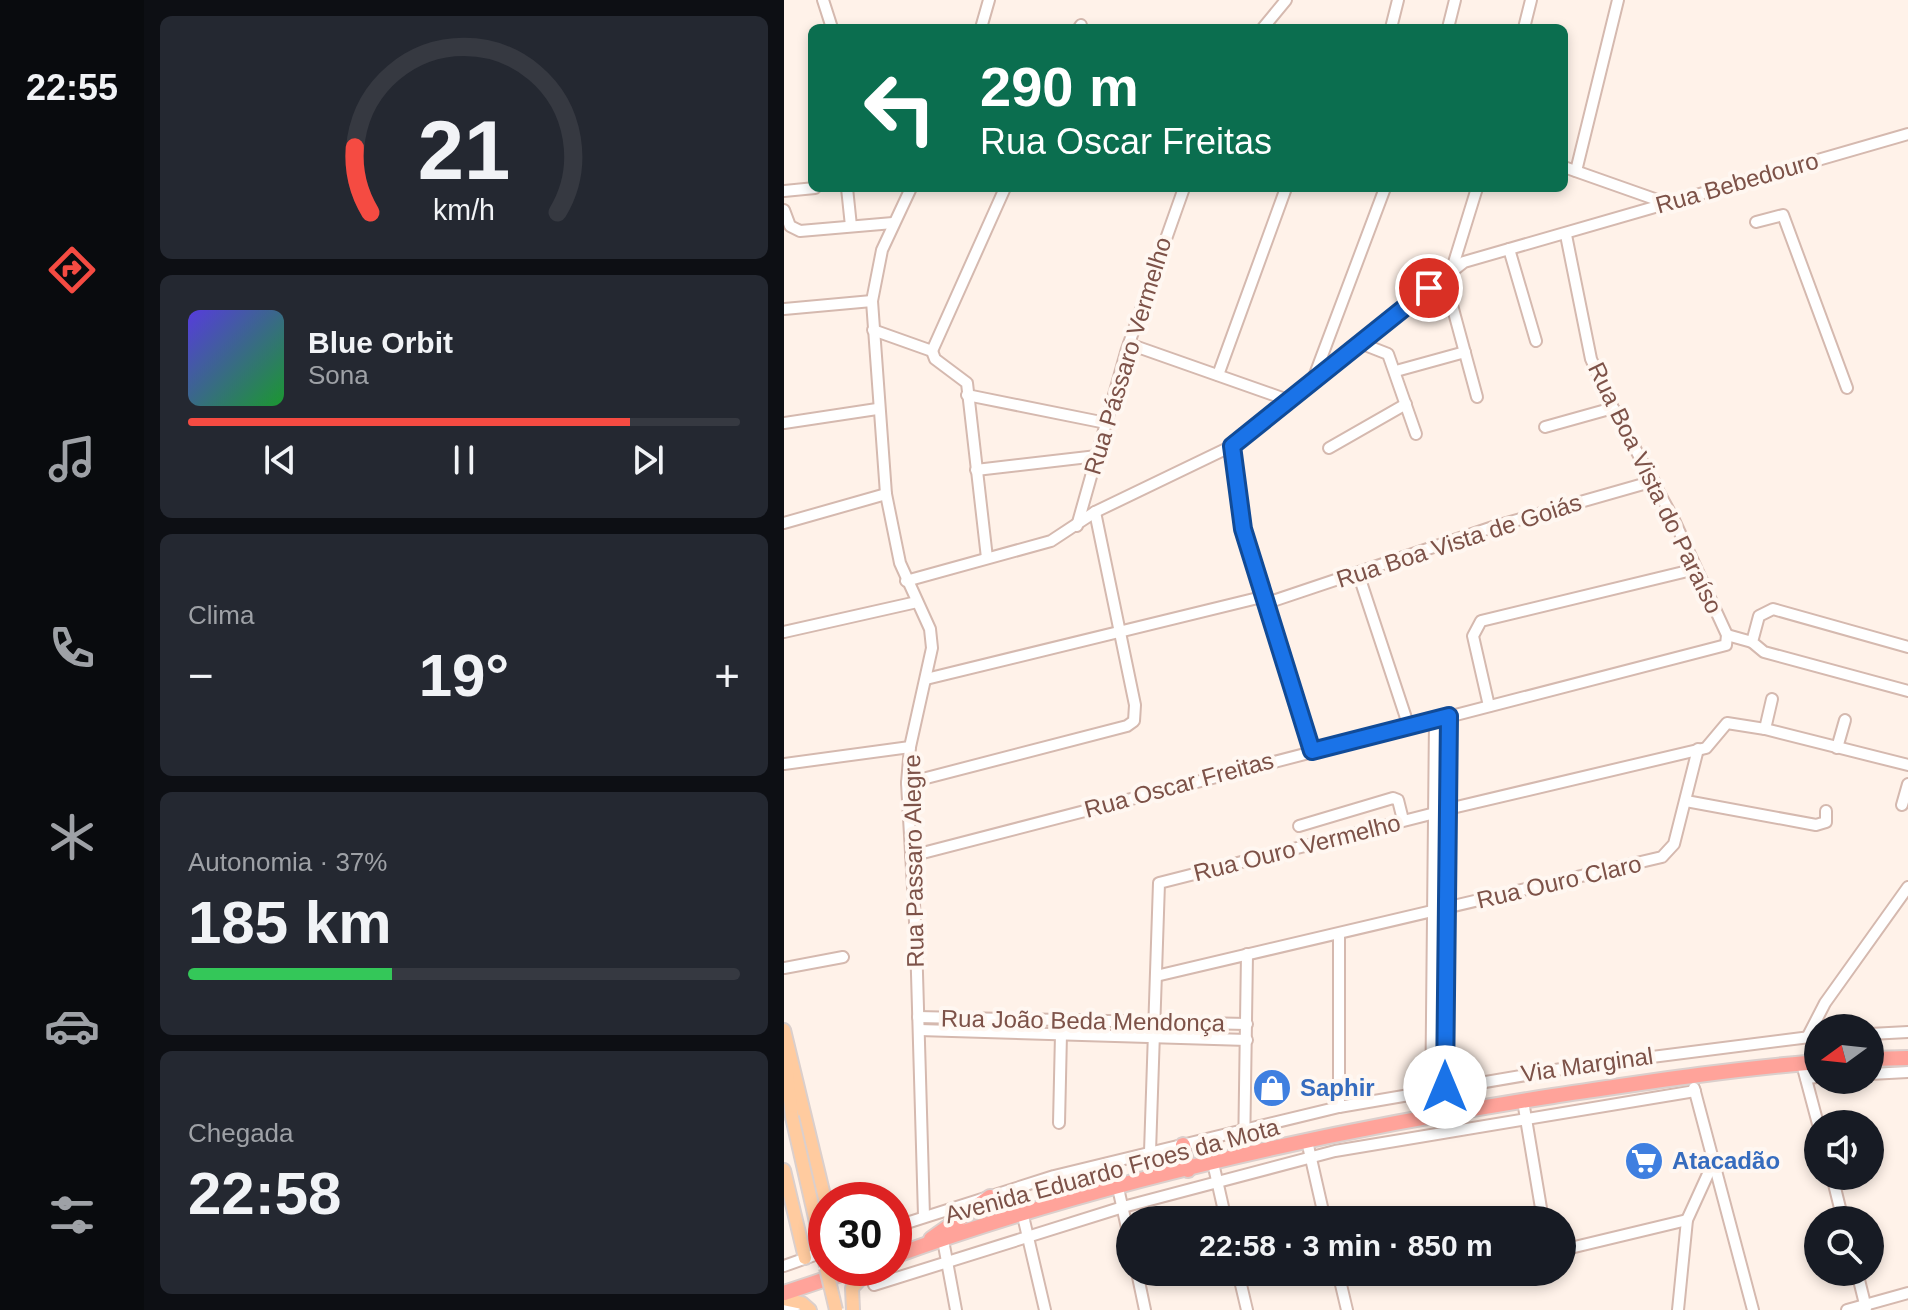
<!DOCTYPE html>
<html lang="pt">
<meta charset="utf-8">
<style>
:root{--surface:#171b24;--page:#242831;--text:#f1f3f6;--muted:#9ea1a6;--line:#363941;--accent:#f54b42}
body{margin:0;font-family:Helvetica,sans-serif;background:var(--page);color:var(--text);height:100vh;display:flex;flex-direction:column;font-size:30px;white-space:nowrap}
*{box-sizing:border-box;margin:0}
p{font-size:26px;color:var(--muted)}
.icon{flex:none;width:44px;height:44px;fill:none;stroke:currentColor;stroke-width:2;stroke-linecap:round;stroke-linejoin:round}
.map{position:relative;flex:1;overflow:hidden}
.drawer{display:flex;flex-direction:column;gap:16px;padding:16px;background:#0d0f14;width:640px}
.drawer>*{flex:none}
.hud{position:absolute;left:24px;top:24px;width:760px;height:168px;border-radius:12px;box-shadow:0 4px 12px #0003;background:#0b6e4f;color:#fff;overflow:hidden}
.needle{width:52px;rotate:255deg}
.tools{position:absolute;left:1020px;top:1014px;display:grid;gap:16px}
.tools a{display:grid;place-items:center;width:80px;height:80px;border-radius:50%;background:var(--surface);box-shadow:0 4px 12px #0003;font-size:40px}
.speed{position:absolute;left:24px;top:1182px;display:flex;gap:16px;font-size:40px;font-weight:700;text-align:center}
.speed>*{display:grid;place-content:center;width:104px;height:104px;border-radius:50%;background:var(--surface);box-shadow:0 4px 12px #0003;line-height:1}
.speed .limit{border:12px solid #d22;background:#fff;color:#111}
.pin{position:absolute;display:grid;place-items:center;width:68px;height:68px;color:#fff;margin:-34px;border:4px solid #fff;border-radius:50%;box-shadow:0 2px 8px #0007}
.me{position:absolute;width:88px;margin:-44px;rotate:0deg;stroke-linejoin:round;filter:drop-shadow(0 0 6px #0008)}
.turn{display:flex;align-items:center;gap:28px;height:168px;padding:0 40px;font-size:36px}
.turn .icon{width:104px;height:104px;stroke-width:2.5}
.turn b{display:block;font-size:56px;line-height:68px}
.big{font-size:60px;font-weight:700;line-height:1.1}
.drawer .tile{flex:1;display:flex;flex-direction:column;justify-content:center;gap:12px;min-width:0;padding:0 28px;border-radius:12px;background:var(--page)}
.drawer .dial{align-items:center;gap:0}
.dial svg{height:208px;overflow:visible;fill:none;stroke:var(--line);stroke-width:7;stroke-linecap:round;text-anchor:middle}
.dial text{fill:var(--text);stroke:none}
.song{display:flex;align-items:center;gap:24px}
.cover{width:96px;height:96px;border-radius:12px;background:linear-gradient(135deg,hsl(250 70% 55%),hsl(130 70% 35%))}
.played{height:8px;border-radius:4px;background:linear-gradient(90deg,var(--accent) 80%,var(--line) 80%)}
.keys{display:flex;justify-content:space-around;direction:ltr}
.heat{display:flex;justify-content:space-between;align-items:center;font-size:44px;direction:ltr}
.charge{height:12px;border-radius:6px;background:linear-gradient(90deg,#34c759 37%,var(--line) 0)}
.trip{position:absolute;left:332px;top:1206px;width:460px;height:80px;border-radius:40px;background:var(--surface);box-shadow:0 4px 12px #0003;font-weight:700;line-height:80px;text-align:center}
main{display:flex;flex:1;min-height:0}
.menu{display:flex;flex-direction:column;width:144px;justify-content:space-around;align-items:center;background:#090b0e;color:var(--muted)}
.menu .icon{width:56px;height:56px}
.menu .selected{color:var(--accent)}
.menu b{font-size:36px;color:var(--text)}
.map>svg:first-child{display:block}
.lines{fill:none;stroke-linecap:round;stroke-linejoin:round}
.minor-casing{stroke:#d5b9af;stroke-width:14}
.major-casing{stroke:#dbcfcc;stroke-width:16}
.highway-casing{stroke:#dbcfcc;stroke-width:18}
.minor{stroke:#fff;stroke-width:10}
.major{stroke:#ffcb9f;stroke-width:12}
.highway{stroke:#ffa39a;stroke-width:14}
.major-bridge-casing{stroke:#dbcfcc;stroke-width:16;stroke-linecap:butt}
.major-bridge{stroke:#ffcb9f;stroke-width:12}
.route-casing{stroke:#114b97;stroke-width:20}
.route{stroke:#1a73e8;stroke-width:14}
.labels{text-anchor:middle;stroke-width:8;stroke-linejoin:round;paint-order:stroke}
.street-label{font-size:24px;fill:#7d5248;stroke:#fff7f1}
.shop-label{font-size:24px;font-weight:bold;fill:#366cbe;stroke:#fff7f1;text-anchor:start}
</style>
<main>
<nav class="menu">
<b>22:55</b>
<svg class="icon selected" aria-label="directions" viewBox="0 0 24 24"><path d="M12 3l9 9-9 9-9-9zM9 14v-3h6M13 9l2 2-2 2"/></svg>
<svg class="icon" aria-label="music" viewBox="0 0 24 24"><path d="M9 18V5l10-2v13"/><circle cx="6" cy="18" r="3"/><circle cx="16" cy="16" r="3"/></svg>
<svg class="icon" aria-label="phone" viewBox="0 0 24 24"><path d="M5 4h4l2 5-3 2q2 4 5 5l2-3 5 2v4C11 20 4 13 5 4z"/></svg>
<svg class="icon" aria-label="climate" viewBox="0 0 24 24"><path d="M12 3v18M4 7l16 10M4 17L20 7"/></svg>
<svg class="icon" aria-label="car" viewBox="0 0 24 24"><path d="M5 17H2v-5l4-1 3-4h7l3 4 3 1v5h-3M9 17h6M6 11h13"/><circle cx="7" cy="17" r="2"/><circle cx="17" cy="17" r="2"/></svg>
<svg class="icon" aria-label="filters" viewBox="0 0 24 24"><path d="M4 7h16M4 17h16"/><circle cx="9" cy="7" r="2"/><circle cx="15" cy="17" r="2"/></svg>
</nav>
<section class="drawer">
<div class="tile dial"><svg viewBox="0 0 100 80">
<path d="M14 69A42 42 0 1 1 86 69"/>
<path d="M14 69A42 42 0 0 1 8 44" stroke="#f54b42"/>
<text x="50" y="56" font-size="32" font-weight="700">21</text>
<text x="50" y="72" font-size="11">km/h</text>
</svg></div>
<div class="tile">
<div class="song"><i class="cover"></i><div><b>Blue Orbit</b><p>Sona</p></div></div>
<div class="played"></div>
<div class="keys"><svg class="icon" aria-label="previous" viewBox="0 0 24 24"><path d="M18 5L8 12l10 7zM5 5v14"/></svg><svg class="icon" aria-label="pause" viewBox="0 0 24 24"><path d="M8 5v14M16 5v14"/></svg><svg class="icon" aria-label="next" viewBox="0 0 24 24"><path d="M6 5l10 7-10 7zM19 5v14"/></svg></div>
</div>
<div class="tile"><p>Clima</p>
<div class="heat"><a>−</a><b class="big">19°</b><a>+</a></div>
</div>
<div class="tile"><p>Autonomia · 37%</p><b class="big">185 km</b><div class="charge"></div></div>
<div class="tile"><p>Chegada</p><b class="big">22:58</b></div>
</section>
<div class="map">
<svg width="1124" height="1310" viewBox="0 0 1124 1310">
<rect width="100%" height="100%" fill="#fff2e9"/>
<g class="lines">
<defs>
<g id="minor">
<path d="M39 0 48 28"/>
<path d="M197 28 205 0"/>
<path d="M295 28 297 25"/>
<path d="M479 28 502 0"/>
<path d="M607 28 614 0"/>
<path d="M664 28 671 0"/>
<path d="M740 28 747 0"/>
<path d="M780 167 882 203"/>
<path d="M792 171 834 0"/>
<path d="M63 188 67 226"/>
<path d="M127 188 98 250 88 301 102 494 116 563 146 629 148 648 126 747 123 783 132 939 140 1216"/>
<path d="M0 191 31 188"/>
<path d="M0 210 6 226 16 231 109 223"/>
<path d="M972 222 999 215 1063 388"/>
<path d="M725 249 752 341"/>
<path d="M668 269 693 188"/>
<path d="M665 294 693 397"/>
<path d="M0 309 88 301"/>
<path d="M89 330 148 351"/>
<path d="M576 343 604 354 632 434"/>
<path d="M345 344 504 400"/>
<path d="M148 351 151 359 183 383 203 558"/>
<path d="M148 351 221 188"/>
<path d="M612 371 681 352"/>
<path d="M434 375 502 188"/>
<path d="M530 377 601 188"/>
<path d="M183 395 322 423"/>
<path d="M0 423 93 409"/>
<path d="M761 427 829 408"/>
<path d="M448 446 459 529 528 751"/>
<path d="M545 448 622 404"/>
<path d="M192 470 313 456"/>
<path d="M0 523 102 494"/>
<path d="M293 526 343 349 400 188"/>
<path d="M574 573 625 727"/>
<path d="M122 581 267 541 311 512 448 446 680 262 1124 134"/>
<path d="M480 604 712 526 870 481"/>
<path d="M0 632 133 602"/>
<path d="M943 635 968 642"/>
<path d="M1124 647 989 609 975 616 968 642 980 652 1124 691"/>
<path d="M142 679 478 597"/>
<path d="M705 706 689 636 697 621 912 569"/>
<path d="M981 729 988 699"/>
<path d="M1053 748 1061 720"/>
<path d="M0 764 126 747"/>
<path d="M123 783 343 726 350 721 351 705 311 512"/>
<path d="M902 801 1032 825 1042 822V811"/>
<path d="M1118 805 1124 784"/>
<path d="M664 809 922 748 943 723 981 729 1124 765"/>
<path d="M515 826 609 798 614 800 619 820"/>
<path d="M127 856 942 645 943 635 890 520 829 408 807 359 782 235"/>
<path d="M0 968 59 957"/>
<path d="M372 976 878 857 890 844 914 749"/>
<path d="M134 1017 463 1024"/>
<path d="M135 1030 463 1040"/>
<path d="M1086 1034 1124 1032"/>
<path d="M1024 1036 1041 1003 1124 887"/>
<path d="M1018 1064 1034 1124"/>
<path d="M1086 1074 1124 1072"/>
<path d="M1022 1078 1034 1077"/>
<path d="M910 1088 969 1310"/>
<path d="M739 1101 759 1220"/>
<path d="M555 1107V934"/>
<path d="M660 1114 665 716"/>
<path d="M647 1116 651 720"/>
<path d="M275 1123 277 1034"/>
<path d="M523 1141 541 1220"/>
<path d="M366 1152 375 883 651 813"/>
<path d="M460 1156 463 954"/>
<path d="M429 1163 442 1220"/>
<path d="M1048 1176 1059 1220"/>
<path d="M334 1188 346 1241"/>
<path d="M239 1216 261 1310"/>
<path d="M110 1227 270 1176 555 1107 789 1067 1034 1036"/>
<path d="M159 1240 172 1310"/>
<path d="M778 1250 903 1220"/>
<path d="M0 1266 42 1251"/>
<path d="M353 1272 361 1310"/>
<path d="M454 1272 463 1310"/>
<path d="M554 1272 563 1310"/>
<path d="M1073 1272 1082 1308"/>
<path d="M90 1285 339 1207 551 1151 911 1091"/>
<path d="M0 1310 18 1303"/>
<path d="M894 1310 903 1220 929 1163"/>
<path d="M1063 1310 1124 1293"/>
</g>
<g id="major">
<path d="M0 1030 42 1204"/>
<path d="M1 1056 8 1117"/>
<path d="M0 1170 21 1258"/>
<path d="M0 1299 18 1303 26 1310"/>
<path d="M69 1310 68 1288 87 1268"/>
</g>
<g id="highway">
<path d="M1086 1059 1124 1058"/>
<path d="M399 1145 404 1170"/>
<path d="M147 1239 206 1197"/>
<path d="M110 1256C320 1180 548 1130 769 1096 857 1083 946 1069 1034 1062"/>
<path d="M0 1293 75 1268"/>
</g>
</defs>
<use href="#minor" class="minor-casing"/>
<use href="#major" class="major-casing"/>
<use href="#highway" class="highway-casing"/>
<use href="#minor" class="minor"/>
<use href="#major" class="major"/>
<use href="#highway" class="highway"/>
<defs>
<g id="major-bridge">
<path d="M8 1117 42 1266"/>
<path d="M42 1268 52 1310"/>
</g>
</defs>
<use href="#major-bridge" class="major-bridge-casing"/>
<use href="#major-bridge" class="major-bridge"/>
</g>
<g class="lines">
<defs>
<path id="route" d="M645 288 448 446 459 529 528 751 665 716 661 1087"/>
</defs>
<use href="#route" class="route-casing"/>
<use href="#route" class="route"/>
</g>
<defs>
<symbol id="shop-disc" viewBox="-11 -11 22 22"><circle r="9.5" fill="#3f7fe0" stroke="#fff7f1"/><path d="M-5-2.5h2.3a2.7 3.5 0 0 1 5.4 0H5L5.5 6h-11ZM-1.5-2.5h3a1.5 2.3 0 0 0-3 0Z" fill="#fff"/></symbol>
<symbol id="supermarket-disc" viewBox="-11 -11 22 22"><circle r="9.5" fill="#3f7fe0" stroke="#fff7f1"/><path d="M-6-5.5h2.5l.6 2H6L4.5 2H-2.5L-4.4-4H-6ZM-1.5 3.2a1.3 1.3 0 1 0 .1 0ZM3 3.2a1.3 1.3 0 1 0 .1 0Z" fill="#fff"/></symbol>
</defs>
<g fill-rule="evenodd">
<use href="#shop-disc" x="466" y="1066" width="44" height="44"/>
<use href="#supermarket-disc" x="838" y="1139" width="44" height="44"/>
</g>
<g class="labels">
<g class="street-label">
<text transform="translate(953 183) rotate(-16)" y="8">Rua Bebedouro</text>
<text transform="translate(344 356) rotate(-73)" y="8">Rua Pássaro Vermelho</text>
<text transform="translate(871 488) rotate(64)" y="8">Rua Boa Vista do Paraíso</text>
<text transform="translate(675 541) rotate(-18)" y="8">Rua Boa Vista de Goiás</text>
<text transform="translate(395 785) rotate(-15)" y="8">Rua Oscar Freitas</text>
<text transform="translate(513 848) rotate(-14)" y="8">Rua Ouro Vermelho</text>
<text transform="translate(130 861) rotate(-91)" y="8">Rua Passaro Alegre</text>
<text transform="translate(775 882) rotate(-13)" y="8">Rua Ouro Claro</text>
<text transform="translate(299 1021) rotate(1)" y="8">Rua João Beda Mendonça</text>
<text transform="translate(803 1065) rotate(-8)" y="8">Via Marginal</text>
<text transform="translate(328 1171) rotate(-15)" y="8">Avenida Eduardo Froes da Mota</text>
</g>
<g class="shop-label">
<text x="516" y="1096">Saphir</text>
<text x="888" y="1169">Atacadão</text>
</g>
</g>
</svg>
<div class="tools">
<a><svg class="needle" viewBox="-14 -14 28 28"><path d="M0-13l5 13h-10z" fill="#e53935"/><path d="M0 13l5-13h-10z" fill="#9ea1a6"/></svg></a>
<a><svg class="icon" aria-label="sound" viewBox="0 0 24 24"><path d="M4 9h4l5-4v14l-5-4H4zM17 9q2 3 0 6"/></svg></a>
<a><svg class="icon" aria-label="search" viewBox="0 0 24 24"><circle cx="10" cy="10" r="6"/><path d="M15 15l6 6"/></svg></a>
</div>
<div class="speed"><div class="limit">30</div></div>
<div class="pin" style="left:645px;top:288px;background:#d93025"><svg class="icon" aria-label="arrive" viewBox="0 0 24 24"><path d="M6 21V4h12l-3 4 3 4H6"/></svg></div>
<svg class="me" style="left:661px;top:1087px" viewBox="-20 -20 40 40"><circle r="19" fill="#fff"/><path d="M0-13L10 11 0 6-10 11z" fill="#1a73e8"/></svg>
<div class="trip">22:58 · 3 min · 850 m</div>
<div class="hud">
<div class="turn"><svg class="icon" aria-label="left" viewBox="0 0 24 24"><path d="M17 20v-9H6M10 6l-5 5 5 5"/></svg><div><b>290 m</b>Rua Oscar Freitas</div></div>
</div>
</div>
</main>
